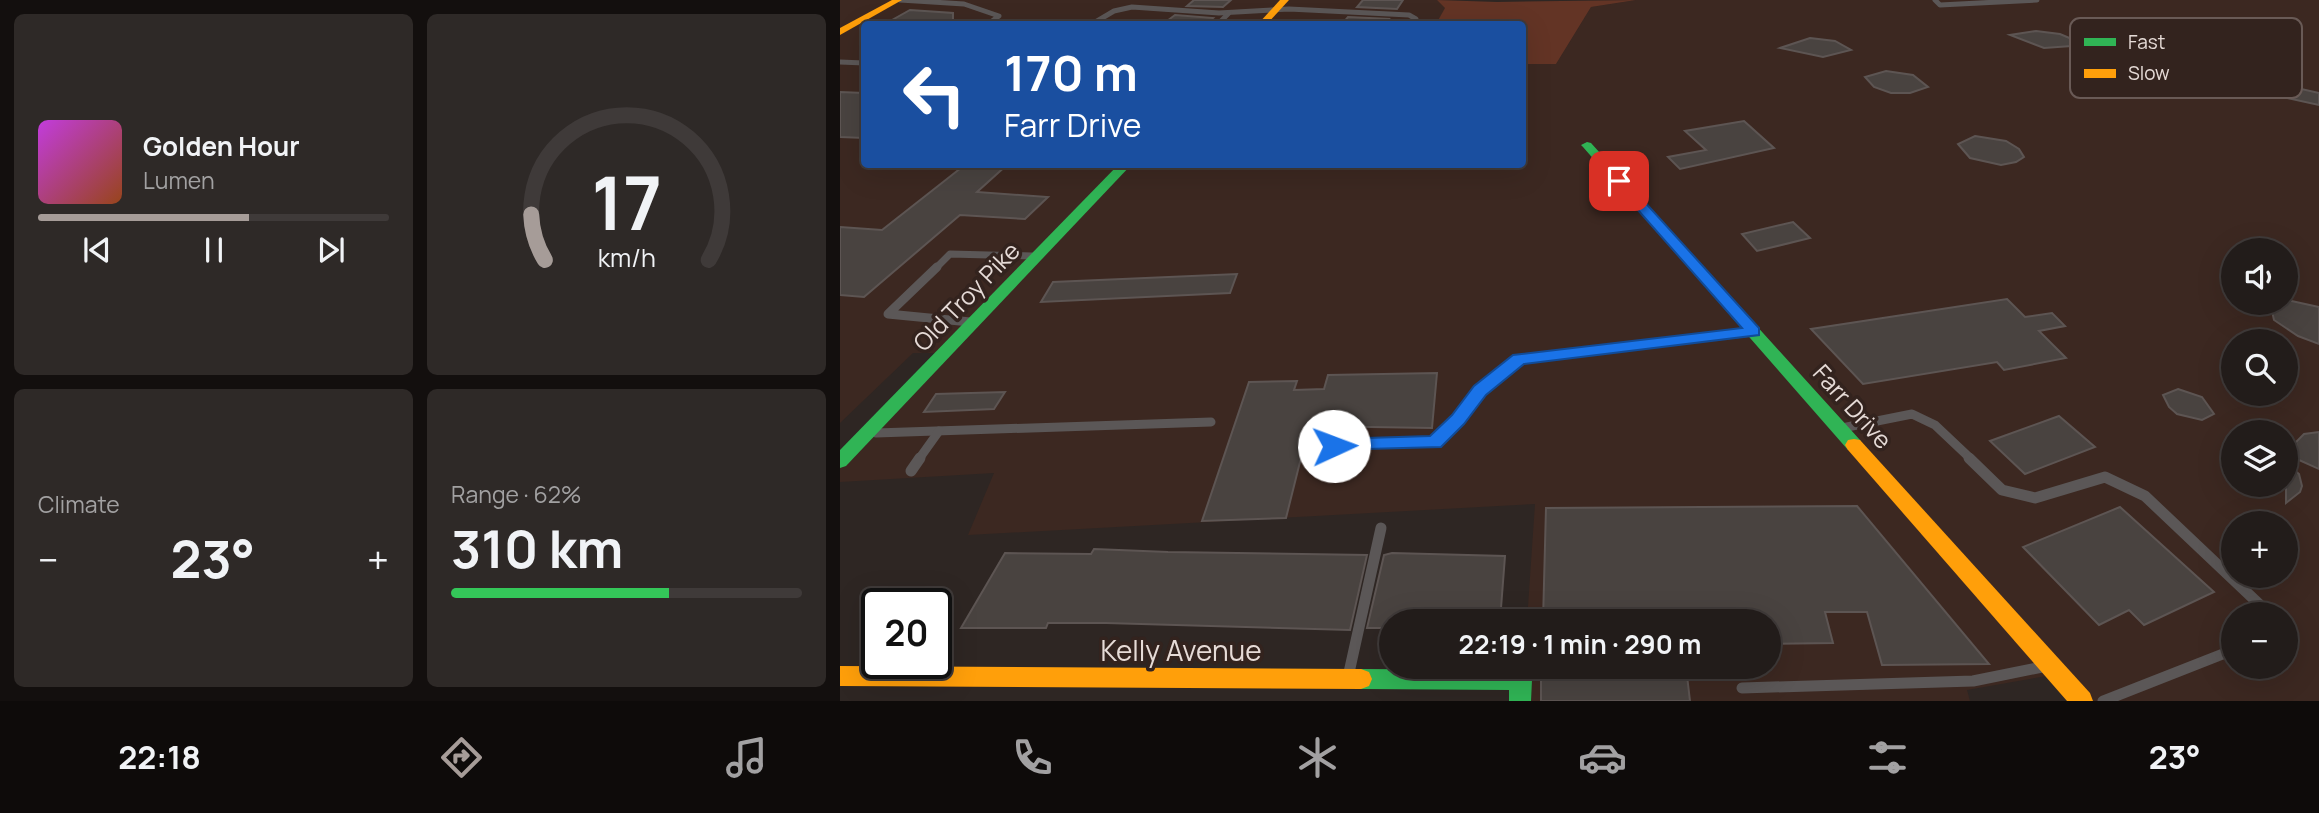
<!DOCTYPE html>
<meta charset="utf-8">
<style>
:root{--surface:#221c1a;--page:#2e2927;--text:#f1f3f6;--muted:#a2a1a2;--line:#3f3a39;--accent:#a69c98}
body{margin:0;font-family:Manrope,sans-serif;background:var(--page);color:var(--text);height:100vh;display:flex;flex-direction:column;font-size:26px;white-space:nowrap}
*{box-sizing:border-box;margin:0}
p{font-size:23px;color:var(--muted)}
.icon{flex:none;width:38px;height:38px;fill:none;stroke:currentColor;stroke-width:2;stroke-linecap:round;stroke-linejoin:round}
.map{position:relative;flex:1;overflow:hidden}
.drawer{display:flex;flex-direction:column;gap:14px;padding:14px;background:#130f0e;width:840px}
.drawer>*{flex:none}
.banner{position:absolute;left:21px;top:21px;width:665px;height:147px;border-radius:7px;box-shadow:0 7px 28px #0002,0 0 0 2px var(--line);background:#1a4fa0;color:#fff;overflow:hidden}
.controls{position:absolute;left:1381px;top:238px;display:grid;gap:14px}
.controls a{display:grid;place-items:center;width:77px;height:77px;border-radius:50%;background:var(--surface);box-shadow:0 7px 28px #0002,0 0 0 2px var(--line);font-size:35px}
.speed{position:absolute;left:21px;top:588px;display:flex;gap:14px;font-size:35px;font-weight:700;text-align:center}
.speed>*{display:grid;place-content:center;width:91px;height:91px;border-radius:50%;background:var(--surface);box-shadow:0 7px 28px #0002,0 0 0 2px var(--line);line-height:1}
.speed .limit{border:4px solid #111;border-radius:10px;background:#fff;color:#111}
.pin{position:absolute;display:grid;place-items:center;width:60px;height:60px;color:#fff;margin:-30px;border-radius:14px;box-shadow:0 4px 10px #0006}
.me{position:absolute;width:77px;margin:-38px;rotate:88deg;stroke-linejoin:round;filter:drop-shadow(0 0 5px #0008)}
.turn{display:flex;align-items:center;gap:24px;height:147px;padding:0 28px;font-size:32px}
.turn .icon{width:91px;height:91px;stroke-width:2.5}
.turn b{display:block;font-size:49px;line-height:60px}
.big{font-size:52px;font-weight:700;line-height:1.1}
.drawer .card{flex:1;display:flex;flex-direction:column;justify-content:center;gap:10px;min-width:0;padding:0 24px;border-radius:10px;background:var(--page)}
.drawer .dial{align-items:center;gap:0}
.dial svg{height:182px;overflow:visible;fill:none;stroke:var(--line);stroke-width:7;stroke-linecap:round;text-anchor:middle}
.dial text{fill:var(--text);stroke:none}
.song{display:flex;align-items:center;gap:21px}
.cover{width:84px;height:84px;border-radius:10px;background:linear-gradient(135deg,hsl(290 70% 55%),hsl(20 70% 35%))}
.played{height:7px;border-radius:4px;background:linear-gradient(90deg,var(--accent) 60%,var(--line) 60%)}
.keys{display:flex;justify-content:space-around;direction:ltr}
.heat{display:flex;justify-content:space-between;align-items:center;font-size:38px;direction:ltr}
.charge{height:10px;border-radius:5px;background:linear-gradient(90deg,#34c759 62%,var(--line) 0)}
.drawer .tiles{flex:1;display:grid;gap:14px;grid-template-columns:repeat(2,1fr)}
.trip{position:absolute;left:539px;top:609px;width:402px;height:70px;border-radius:35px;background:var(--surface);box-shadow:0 7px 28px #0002,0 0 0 2px var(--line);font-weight:700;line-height:70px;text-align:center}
.dock{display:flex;height:112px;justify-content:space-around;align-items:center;background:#0e0b0a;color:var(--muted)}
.dock .icon{width:49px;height:49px}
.dock .active{color:var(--accent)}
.dock b{font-size:32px;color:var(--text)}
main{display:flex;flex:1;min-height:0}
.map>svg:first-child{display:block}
.built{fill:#3c2821;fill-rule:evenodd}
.green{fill:#633425}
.building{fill:#494340;stroke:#5d5553;stroke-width:2}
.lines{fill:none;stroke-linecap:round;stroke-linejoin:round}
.lane-far3{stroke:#5b5757;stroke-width:5}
.lane-far2{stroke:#5b5757;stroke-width:7}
.lane-far1{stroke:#5b5757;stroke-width:9}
.lane{stroke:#5b5757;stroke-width:11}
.fast{fill:#30b455;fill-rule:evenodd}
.slow{fill:#ff9f0a;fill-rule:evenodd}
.route{fill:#1a73e8;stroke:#114b97;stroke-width:2}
.labels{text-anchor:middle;stroke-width:7;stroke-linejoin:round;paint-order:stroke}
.street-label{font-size:24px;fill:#e6dbd7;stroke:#33231e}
.near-street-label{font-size:28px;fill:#e6dbd7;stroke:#33231e}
.key{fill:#33231e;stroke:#695a56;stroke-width:2}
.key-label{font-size:19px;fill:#e6dbd7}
</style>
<main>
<section class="drawer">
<div class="tiles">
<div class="card">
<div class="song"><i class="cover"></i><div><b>Golden Hour</b><p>Lumen</p></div></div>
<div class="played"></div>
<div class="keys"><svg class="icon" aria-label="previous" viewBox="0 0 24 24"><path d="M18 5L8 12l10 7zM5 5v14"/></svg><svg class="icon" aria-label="pause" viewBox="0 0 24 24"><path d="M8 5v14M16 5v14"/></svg><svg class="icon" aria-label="next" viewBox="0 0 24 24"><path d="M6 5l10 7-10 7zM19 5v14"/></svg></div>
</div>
<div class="card dial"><svg viewBox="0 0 100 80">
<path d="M14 69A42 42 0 1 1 86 69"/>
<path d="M14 69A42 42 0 0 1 8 49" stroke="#a69c98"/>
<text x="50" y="56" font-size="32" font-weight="700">17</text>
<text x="50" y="72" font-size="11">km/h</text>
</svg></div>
<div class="card"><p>Climate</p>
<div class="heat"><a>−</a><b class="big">23°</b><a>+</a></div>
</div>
<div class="card"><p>Range · 62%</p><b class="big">310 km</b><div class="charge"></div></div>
</div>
</section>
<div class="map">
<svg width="1479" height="701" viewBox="0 0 1479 701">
<rect width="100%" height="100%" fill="#2e2623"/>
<path class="built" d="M0 0H597L606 8 596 24H24V164H682L683 64H716L751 7 796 0H1479V701H1242L1218 674 1127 690 1130 701H682L684 667H929V621H687L695 504 128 535 154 473 0 482V461L103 353H73L0 423ZM1393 250H1446V303H1393ZM1393 341H1446V394H1393ZM1393 432H1446V485H1393ZM1393 523H1446V576H1393ZM1393 614H1446V667H1393Z"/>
<path class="green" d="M597 0 657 2 796 0 751 7 716 64H683L682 24H596L605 8Z"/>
<g class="building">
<path d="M354 0H391L383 7 347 6Z"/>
<path d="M523 0H563L557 9 517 7Z"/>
<path d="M70 10 113 13V24H45Z"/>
<path d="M335 15 373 18 366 24H323Z"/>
<path d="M508 17 549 19 546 24H502Z"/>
<path d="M1196 31 1220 34 1246 45 1204 48 1170 35Z"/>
<path d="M970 38 995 41 1011 50 983 57 940 48Z"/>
<path d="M1046 71 1073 75 1088 87 1070 93H1051L1034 87 1025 77Z"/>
<path d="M1413 78 1479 93V105L1411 90Z"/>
<path d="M0 92 24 93V138L0 137Z"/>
<path d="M904 121 934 148 840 169 828 157 866 150 845 131Z"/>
<path d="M1135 136 1166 141 1179 149 1184 157 1176 162 1161 165 1130 158 1118 144Z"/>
<path d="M126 164H168L137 192 208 197 185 219 120 215 24 297 0 295V227L42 230Z"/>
<path d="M953 222 970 238 917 251 902 234Z"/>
<path d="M397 274 390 293 201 302 213 282Z"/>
<path d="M1167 299 1185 317 1212 313 1225 326 1199 331 1226 358 1164 370 1157 362 1023 384 971 329Z"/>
<path d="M1447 300 1479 307V344L1458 336 1434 320 1431 307Z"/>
<path d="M597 373 592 428 469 426 446 518 362 521 409 382 457 381 454 390 484 389 488 375Z"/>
<path d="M1338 389 1362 397 1374 414 1362 420 1337 414 1329 407 1323 395Z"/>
<path d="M165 392 154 409 84 412 96 394Z"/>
<path d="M1219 416 1255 447 1185 474 1150 441Z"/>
<path d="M1479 432V469L1459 460 1456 442 1464 434Z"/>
<path d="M1446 463 1459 474 1462 486 1460 492 1446 503Z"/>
<path d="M1017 506 1149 664 1042 665 1027 612H985L993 643 929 644V621H920L919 617H841L842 621H703L706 508Z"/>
<path d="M1280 507 1374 592 1304 625 1289 610 1259 625 1183 547Z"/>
<path d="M254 549 328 552 527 555 510 630 266 623H208L206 628H121L165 553 251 554Z"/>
<path d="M552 553 665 556 660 621H551V628H527L544 555Z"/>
<path d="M701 667H846L850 701H701Z"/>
</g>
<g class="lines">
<g class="lane-far3">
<path d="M60 0 124 4 159 16 148 24"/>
<path d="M1095 0 1100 5 1197 0"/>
<path d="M252 24 274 11 292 7 379 13 449 9 569 15 576 19 575 24"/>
<path d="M378 24 389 13"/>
<path d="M0 62 24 63"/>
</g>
<path class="lane-far2" d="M95 269 110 254 192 256"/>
<g class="lane-far1">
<path d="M97 267 48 314 130 322"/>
<path d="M1002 428 1072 414 1095 425 1131 459"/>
<path d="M36 433 371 422"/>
<path d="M494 446 594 442 618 419 640 390 679 359 912 332"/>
<path d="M79 459 99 431"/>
</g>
<g class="lane">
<path d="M1129 458 1162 490 1195 498 1265 477 1305 496 1419 604V614"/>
<path d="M71 471 80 458"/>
<path d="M508 677 541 528"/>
<path d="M902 688 1133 681 1202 667"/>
<path d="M1263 701 1393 650"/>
</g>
<g class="fast">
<path d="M747 142 751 143 1020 440 1023 445 1020 450H1008L743 147 741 145Z"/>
<path d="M279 164H292L6 466 0 468V450Z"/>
<path d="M521 669 681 670 689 673 692 680 691 701H669V690L521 689 513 686 510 679 513 672Z"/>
</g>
<g class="slow">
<path d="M52 0H62L0 35V28Z"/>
<path d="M440 0H449L427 24H418Z"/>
<path d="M1014 439 1020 440 1250 693 1253 701H1227L1008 450 1005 445 1008 440Z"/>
<path d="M0 666 521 669 529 672 532 679 529 686 521 689 0 686Z"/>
</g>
</g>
<path class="route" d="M775 178H783L919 328V335L684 364 646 395 624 424 601 447 488 450 485 446 494 439 590 436 612 415 634 386 673 355 902 328 775 184Z"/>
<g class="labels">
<g class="street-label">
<text transform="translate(127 297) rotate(-46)" y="8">Old Troy Pike</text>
<text transform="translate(1012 407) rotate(48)" y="8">Farr Drive</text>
</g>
<g class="near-street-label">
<text x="341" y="661">Kelly Avenue</text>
</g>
</g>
<rect x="1230" y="18" width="232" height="80" rx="10" class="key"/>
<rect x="1244" y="38" width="32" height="8" fill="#30b455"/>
<rect x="1244" y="69" width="32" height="9" fill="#ff9f0a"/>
<g class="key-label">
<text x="1288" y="49">Fast</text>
<text x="1288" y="80">Slow</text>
</g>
</svg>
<div class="controls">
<a><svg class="icon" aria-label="sound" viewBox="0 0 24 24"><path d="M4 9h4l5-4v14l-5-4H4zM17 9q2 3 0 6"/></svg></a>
<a><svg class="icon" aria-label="search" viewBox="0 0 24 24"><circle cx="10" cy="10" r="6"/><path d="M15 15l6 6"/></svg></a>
<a><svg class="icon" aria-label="layers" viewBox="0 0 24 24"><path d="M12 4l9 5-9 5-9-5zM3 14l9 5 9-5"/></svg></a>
<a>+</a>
<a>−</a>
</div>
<div class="speed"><div class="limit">20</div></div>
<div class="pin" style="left:779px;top:181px;background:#d93025"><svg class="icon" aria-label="arrive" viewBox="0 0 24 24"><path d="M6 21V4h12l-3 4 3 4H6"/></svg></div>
<svg class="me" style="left:494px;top:446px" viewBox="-20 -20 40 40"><circle r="19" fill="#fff"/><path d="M0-13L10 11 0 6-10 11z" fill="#1a73e8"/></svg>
<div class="trip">22:19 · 1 min · 290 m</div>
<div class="banner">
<div class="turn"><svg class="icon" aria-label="left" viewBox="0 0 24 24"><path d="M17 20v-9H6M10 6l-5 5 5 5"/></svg><div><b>170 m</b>Farr Drive</div></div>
</div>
</div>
</main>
<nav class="dock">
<b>22:18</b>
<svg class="icon active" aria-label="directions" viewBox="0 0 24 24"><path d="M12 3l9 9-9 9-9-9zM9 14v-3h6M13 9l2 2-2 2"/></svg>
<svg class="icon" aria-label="music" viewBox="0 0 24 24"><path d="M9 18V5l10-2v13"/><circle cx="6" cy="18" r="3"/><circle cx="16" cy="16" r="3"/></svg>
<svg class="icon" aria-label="phone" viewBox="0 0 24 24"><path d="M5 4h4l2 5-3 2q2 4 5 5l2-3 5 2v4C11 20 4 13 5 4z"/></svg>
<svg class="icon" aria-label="climate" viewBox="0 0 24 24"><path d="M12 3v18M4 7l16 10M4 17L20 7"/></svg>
<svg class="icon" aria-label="car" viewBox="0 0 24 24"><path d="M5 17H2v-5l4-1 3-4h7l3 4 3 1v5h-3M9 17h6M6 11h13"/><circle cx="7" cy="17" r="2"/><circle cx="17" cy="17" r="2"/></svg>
<svg class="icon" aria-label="filters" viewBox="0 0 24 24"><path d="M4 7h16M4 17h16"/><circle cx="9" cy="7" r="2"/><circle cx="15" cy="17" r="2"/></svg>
<b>23°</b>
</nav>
